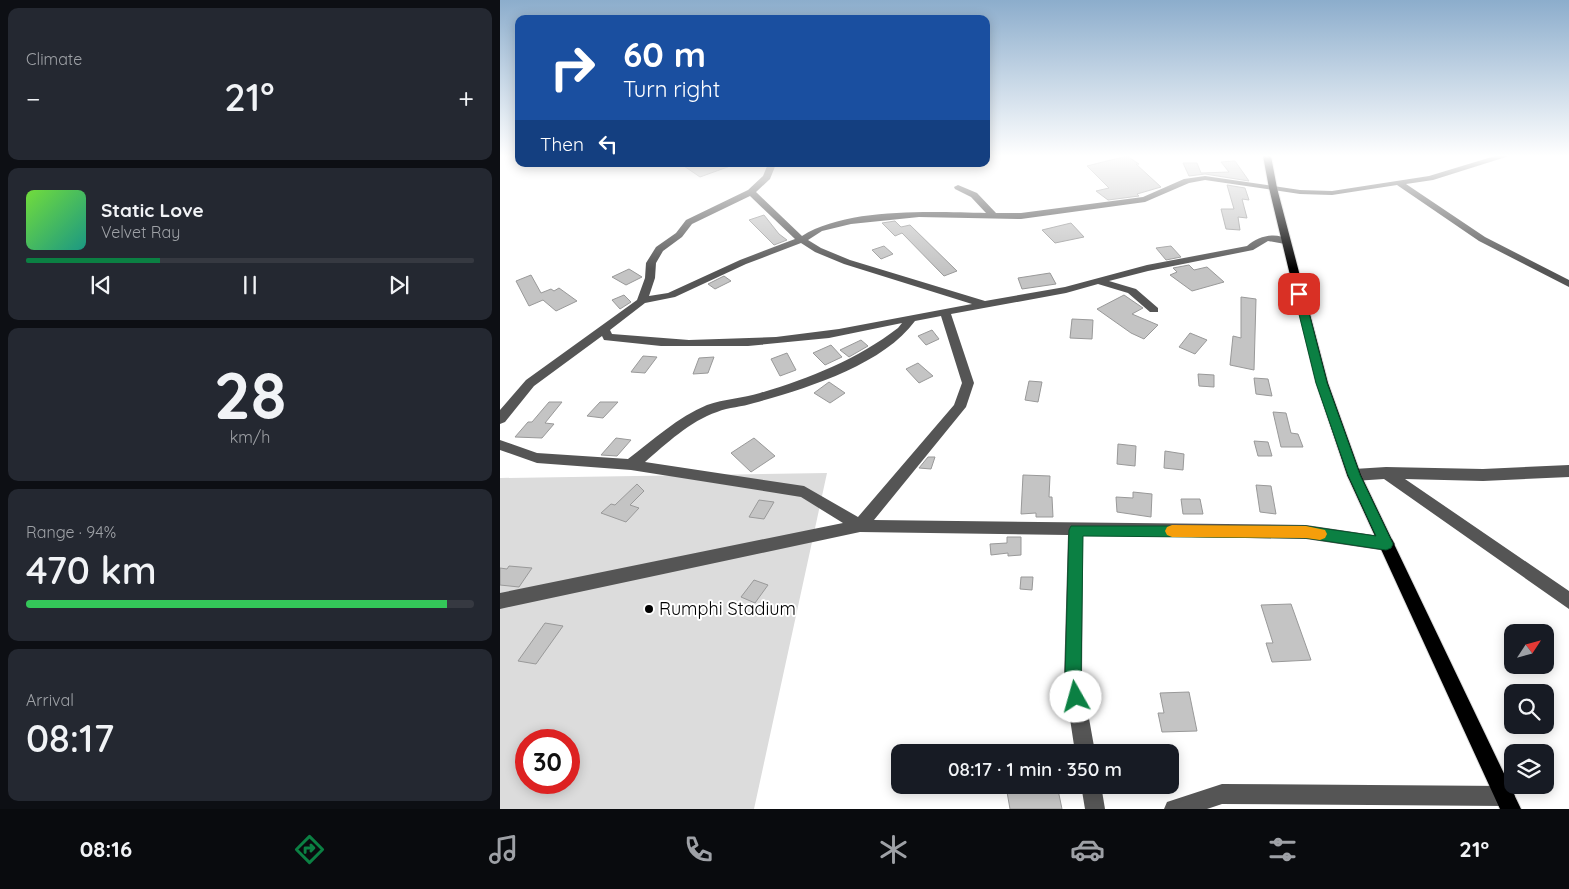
<!DOCTYPE html>
<meta charset="utf-8">
<style>
:root{--surface:#171b24;--page:#242831;--text:#f1f3f6;--muted:#9ea1a6;--line:#363941;--accent:#0b8043}
body{margin:0;font-family:Quicksand,sans-serif;background:var(--page);color:var(--text);height:100vh;display:flex;flex-direction:column;font-size:19px;white-space:nowrap}
*{box-sizing:border-box;margin:0}
p{font-size:16px;color:var(--muted)}
.icon{flex:none;width:28px;height:28px;fill:none;stroke:currentColor;stroke-width:2;stroke-linecap:round;stroke-linejoin:round}
.map{position:relative;flex:1;overflow:hidden}
.drawer{display:flex;flex-direction:column;gap:8px;padding:8px;background:#0d0f14;width:500px}
.drawer>*{flex:none}
.hud{position:absolute;left:15px;top:15px;width:475px;height:152px;border-radius:10px;box-shadow:0 2px 12px #0003;background:#1a4fa0;color:#fff;overflow:hidden}
.needle{width:32px;rotate:54deg}
.buttons{position:absolute;left:1004px;top:624px;display:grid;gap:10px}
.buttons a{display:grid;place-items:center;width:50px;height:50px;border-radius:10px;background:var(--surface);box-shadow:0 2px 12px #0003;font-size:25px}
.speed{position:absolute;left:15px;top:729px;display:flex;gap:10px;font-size:25px;font-weight:700;text-align:center}
.speed>*{display:grid;place-content:center;width:65px;height:65px;border-radius:50%;background:var(--surface);box-shadow:0 2px 12px #0003;line-height:1}
.speed .limit{border:8px solid #d22;background:#fff;color:#111}
.pin{position:absolute;display:grid;place-items:center;width:42px;height:42px;color:#fff;margin:-21px;border-radius:10px;box-shadow:0 2px 8px #0006}
.me{position:absolute;width:55px;margin:-28px;rotate:353deg;stroke-linejoin:round;filter:drop-shadow(0 0 4px #0008)}
.turn{display:flex;align-items:center;gap:18px;height:105px;padding:0 25px;font-size:22px}
.turn .icon{width:65px;height:65px;stroke-width:2.5}
.turn b{display:block;font-size:35px;line-height:42px}
.then{display:flex;align-items:center;height:48px;padding:0 25px;background:#0003;gap:10px;font-size:19px}
.big{font-size:38px;font-weight:600;line-height:1.1}
.drawer .widget{flex:1;display:flex;flex-direction:column;justify-content:center;gap:8px;min-width:0;padding:0 18px;border-radius:10px;background:var(--page)}
.drawer .dial{align-items:center;gap:0}
.dial b{font-size:65px;line-height:1}
.song{display:flex;align-items:center;gap:15px}
.cover{width:60px;height:60px;border-radius:8px;background:linear-gradient(135deg,hsl(100 70% 55%),hsl(170 70% 35%))}
.played{height:5px;border-radius:2px;background:linear-gradient(90deg,var(--accent) 30%,var(--line) 30%)}
.keys{display:flex;justify-content:space-around;direction:ltr}
.heat{display:flex;justify-content:space-between;align-items:center;font-size:28px;direction:ltr}
.charge{height:8px;border-radius:4px;background:linear-gradient(90deg,#34c759 94%,var(--line) 0)}
.trip{position:absolute;left:391px;top:744px;width:288px;height:50px;border-radius:10px;background:var(--surface);box-shadow:0 2px 12px #0003;font-weight:600;line-height:50px;text-align:center}
.tabs{display:flex;height:80px;justify-content:space-around;align-items:center;background:#090b0e;color:var(--muted)}
.tabs .icon{width:35px;height:35px}
.tabs .active{color:var(--accent)}
.tabs b{font-size:22px;color:var(--text)}
main{display:flex;flex:1;min-height:0}
.map>svg:first-child{display:block}
.green{fill:#dcdcdc;fill-rule:evenodd}
.building{fill:#c4c4c4;stroke:#999}
.lines{fill:none;stroke-linecap:round;stroke-linejoin:round}
.major-casing{stroke:#dbdbdb;stroke-width:2}
.minor{fill:#555;fill-rule:evenodd}
.major{fill:#000;fill-rule:evenodd}
.route{fill:#0b8043;stroke:#07532c}
.slow{fill:#f59e0b}
.poi-dot{fill:#000;stroke:#fff;stroke-width:2}
.labels{text-anchor:middle;stroke-width:4;stroke-linejoin:round;paint-order:stroke}
.near-poi-label{font-size:18px;fill:#000;stroke:#fff;text-anchor:start}
</style>
<main>
<section class="drawer">
<div class="widget"><p>Climate</p>
<div class="heat"><a>−</a><b class="big">21°</b><a>+</a></div>
</div>
<div class="widget">
<div class="song"><i class="cover"></i><div><b>Static Love</b><p>Velvet Ray</p></div></div>
<div class="played"></div>
<div class="keys"><svg class="icon" aria-label="previous" viewBox="0 0 24 24"><path d="M18 5L8 12l10 7zM5 5v14"/></svg><svg class="icon" aria-label="pause" viewBox="0 0 24 24"><path d="M8 5v14M16 5v14"/></svg><svg class="icon" aria-label="next" viewBox="0 0 24 24"><path d="M6 5l10 7-10 7zM19 5v14"/></svg></div>
</div>
<div class="widget dial"><b>28</b><p>km/h</p></div>
<div class="widget"><p>Range · 94%</p><b class="big">470 km</b><div class="charge"></div></div>
<div class="widget"><p>Arrival</p><b class="big">08:17</b></div>
</section>
<div class="map">
<svg width="1069" height="809" viewBox="0 0 1069 809">
<rect width="100%" height="100%" fill="#fff"/>
<path class="green" d="M327 473 254 809H0V478ZM26 740H69V782H26Z"/>
<g class="building">
<path d="M627 156 639 164H636L661 187 637 194 639 196 608 200 596 191 609 188 587 166Z"/>
<path d="M735 161 749 181 705 174 689 176 683 163H697L701 173 729 172 721 162Z"/>
<path d="M181 164H232L233 165 200 177Z"/>
<path d="M727 185 745 188 749 200 742 199 747 218 738 217 740 230 726 229 721 209H734Z"/>
<path d="M264 215 279 234 287 240 274 245 249 220Z"/>
<path d="M395 221 401 227 410 225 457 271 444 276 402 233 395 236 382 223Z"/>
<path d="M571 223 584 237 555 243 542 230Z"/>
<path d="M384 246 393 254 381 259 372 250Z"/>
<path d="M671 246 681 257 666 260 656 248Z"/>
<path d="M689 265 694 270 707 267 724 282 692 291 670 275 677 272 673 268Z"/>
<path d="M129 269 142 277 126 285 112 277Z"/>
<path d="M550 273 556 284 522 289 518 278Z"/>
<path d="M31 275 41 293 51 289 54 291 59 288 77 301 56 311 43 300 29 306 16 281Z"/>
<path d="M224 276 231 281 215 289 208 284Z"/>
<path d="M124 295 131 302 120 309 112 300Z"/>
<path d="M624 295 643 308 632 314 658 325 644 339 631 333 597 309Z"/>
<path d="M741 297 756 299 754 370 730 365 733 336 741 338Z"/>
<path d="M572 319 593 320 592 339 570 338Z"/>
<path d="M432 330 439 339 426 345 418 336Z"/>
<path d="M690 333 707 340 695 354 679 347Z"/>
<path d="M361 340 368 346 349 357 340 350Z"/>
<path d="M331 345 342 357 325 365 313 353Z"/>
<path d="M287 353 296 370 280 376 271 359Z"/>
<path d="M143 356 157 357 145 373 131 372Z"/>
<path d="M214 357 208 373 193 374 199 358Z"/>
<path d="M418 363 433 376 419 383 406 369Z"/>
<path d="M698 374 714 375V387L699 386Z"/>
<path d="M754 378 768 379 772 396 756 394Z"/>
<path d="M529 381 542 382 538 402 525 400Z"/>
<path d="M329 382 345 393 330 403 314 393Z"/>
<path d="M49 402H62L45 423 54 424 42 438 15 437 28 422H32Z"/>
<path d="M100 402H118L103 418 87 416Z"/>
<path d="M773 412 786 413 791 433 798 434 803 447H781Z"/>
<path d="M116 438 131 440 117 456 101 455Z"/>
<path d="M254 438 275 456 251 472 231 453Z"/>
<path d="M754 441 768 442 772 456H758Z"/>
<path d="M618 444 636 446 635 466 617 464Z"/>
<path d="M665 451 684 454 683 470 664 468Z"/>
<path d="M428 457H435L431 469 419 468Z"/>
<path d="M523 475 550 476 549 497H552L553 517H536V513L521 514Z"/>
<path d="M137 484 144 491 130 505 139 508 126 522 101 513 111 504 115 505Z"/>
<path d="M756 485 771 486 776 514 760 512Z"/>
<path d="M633 492 652 494 651 517 617 512 616 497 633 498Z"/>
<path d="M681 499H700L703 514H683Z"/>
<path d="M259 500 274 502 264 519 249 517Z"/>
<path d="M507 537H521V555L508 556V553L491 555 490 544 507 543Z"/>
<path d="M9 566 32 568 19 587 0 585V568L7 569Z"/>
<path d="M521 577H533L532 590 520 589Z"/>
<path d="M254 580 268 585 255 603 241 597Z"/>
<path d="M791 604 811 660 772 662 766 643H773L761 605Z"/>
<path d="M45 623 63 626 36 664 18 661Z"/>
<path d="M689 692 697 731 662 732 658 713H664L660 693Z"/>
<path d="M532 785H557L562 809H510L507 792Z"/>
</g>
<g class="lines">
<defs>
<path id="major" d="M763 156H771L777 188 828 383 861 475 1021 809H1000L847 475 816 383 769 188Z"/>
</defs>
<use href="#major" class="major-casing"/>
<g class="minor">
<path d="M995 156H1009L933 180 906 184 985 237 1069 280V287L979 241 897 185 832 195 800 194 705 180 689 183 645 202 521 219 419 217 351 224 322 231 308 240 321 248 350 260 485 301 565 287 647 265 747 246C759 236 776 231 790 241L785 244 768 241 753 250 648 271 609 281 636 289 658 308V312H650L628 293 598 284 566 293 451 314 474 383 466 407 374 520 806 525 887 537 892 539 895 544 892 549 887 551 806 539 583 535 582 679 595 752H575L564 679 568 535 360 532 0 609V593L343 523 301 497 131 470 37 463 0 450V440L37 453 128 459C153 440 178 417 207 405 224 399 243 398 260 393 308 379 358 359 398 328L402 323 329 338 248 346H161L104 340 102 336 34 386 5 422 0 424V410L26 380 137 300 145 278 146 263 156 247 176 233 186 220 248 190 263 176 268 164H276L270 179 256 192 302 236C348 207 433 212 486 213L471 197 455 189 454 187 458 185 477 193 496 213H521L643 197 684 179 705 176 800 190 832 191 929 176ZM250 196 295 239 240 260 168 293 149 296 155 278 156 263 163 251 182 237 192 224ZM301 243 315 252 344 264 472 304 339 329 276 337 189 340 112 334 110 330 145 303 175 297 246 264ZM441 316 462 383 454 405 358 517 304 486 145 462C166 444 190 421 217 412 229 407 242 407 254 403 305 389 383 365 415 321Z"/>
<path d="M1069 465V477L983 481 905 479 1069 591V609L884 479 854 481 849 479 847 475 849 471 854 469 886 467 983 469Z"/>
<path d="M722 784 1005 786 1012 789 1015 796 1012 803 1005 806 722 804 707 809H664L667 802Z"/>
<path d="M581 785H601L605 809H585Z"/>
</g>
<use href="#major" class="major"/>
</g>
<linearGradient id="sky" x2="0" y2="1"><stop stop-color="#8cadcc"/><stop offset="0.58" stop-color="#fff"/><stop offset="1" stop-color="#fff" stop-opacity="0"/></linearGradient>
<rect width="1069" height="269" fill="url(#sky)"/>
<path class="route" d="M799 291 804 294 827 383 860 475 893 544 891 548 886 550 806 538 583 536 581 679 585 697 582 703 576 706 570 703 565 679 569 530 571 526H806L876 536 848 475 816 383 794 294Z"/>
<path class="slow" d="M672 525 806 526 825 530 827 534 825 538 820 540 806 538 672 537 667 535 665 531 667 527Z"/>
<circle class="poi-dot" cx="149" cy="609" r="5"/>
<g class="labels">
<g class="near-poi-label">
<text x="159" y="615">Rumphi Stadium</text>
</g>
</g>
</svg>
<div class="buttons">
<a><svg class="needle" viewBox="-14 -14 28 28"><path d="M0-13l5 13h-10z" fill="#e53935"/><path d="M0 13l5-13h-10z" fill="#9ea1a6"/></svg></a>
<a><svg class="icon" aria-label="search" viewBox="0 0 24 24"><circle cx="10" cy="10" r="6"/><path d="M15 15l6 6"/></svg></a>
<a><svg class="icon" aria-label="layers" viewBox="0 0 24 24"><path d="M12 4l9 5-9 5-9-5zM3 14l9 5 9-5"/></svg></a>
</div>
<div class="speed"><div class="limit">30</div></div>
<div class="pin" style="left:799px;top:294px;background:#d93025"><svg class="icon" aria-label="arrive" viewBox="0 0 24 24"><path d="M6 21V4h12l-3 4 3 4H6"/></svg></div>
<svg class="me" style="left:576px;top:697px" viewBox="-20 -20 40 40"><circle r="19" fill="#fff"/><path d="M0-13L10 11 0 6-10 11z" fill="#0b8043"/></svg>
<div class="trip">08:17 · 1 min · 350 m</div>
<div class="hud">
<div class="turn"><svg class="icon" aria-label="right" viewBox="0 0 24 24"><path d="M7 20v-9h11M14 6l5 5-5 5"/></svg><div><b>60 m</b>Turn right</div></div>
<div class="then">Then<svg class="icon" aria-label="left" viewBox="0 0 24 24"><path d="M17 20v-9H6M10 6l-5 5 5 5"/></svg></div>
</div>
</div>
</main>
<nav class="tabs">
<b>08:16</b>
<svg class="icon active" aria-label="directions" viewBox="0 0 24 24"><path d="M12 3l9 9-9 9-9-9zM9 14v-3h6M13 9l2 2-2 2"/></svg>
<svg class="icon" aria-label="music" viewBox="0 0 24 24"><path d="M9 18V5l10-2v13"/><circle cx="6" cy="18" r="3"/><circle cx="16" cy="16" r="3"/></svg>
<svg class="icon" aria-label="phone" viewBox="0 0 24 24"><path d="M5 4h4l2 5-3 2q2 4 5 5l2-3 5 2v4C11 20 4 13 5 4z"/></svg>
<svg class="icon" aria-label="climate" viewBox="0 0 24 24"><path d="M12 3v18M4 7l16 10M4 17L20 7"/></svg>
<svg class="icon" aria-label="car" viewBox="0 0 24 24"><path d="M5 17H2v-5l4-1 3-4h7l3 4 3 1v5h-3M9 17h6M6 11h13"/><circle cx="7" cy="17" r="2"/><circle cx="17" cy="17" r="2"/></svg>
<svg class="icon" aria-label="filters" viewBox="0 0 24 24"><path d="M4 7h16M4 17h16"/><circle cx="9" cy="7" r="2"/><circle cx="15" cy="17" r="2"/></svg>
<b>21°</b>
</nav>
